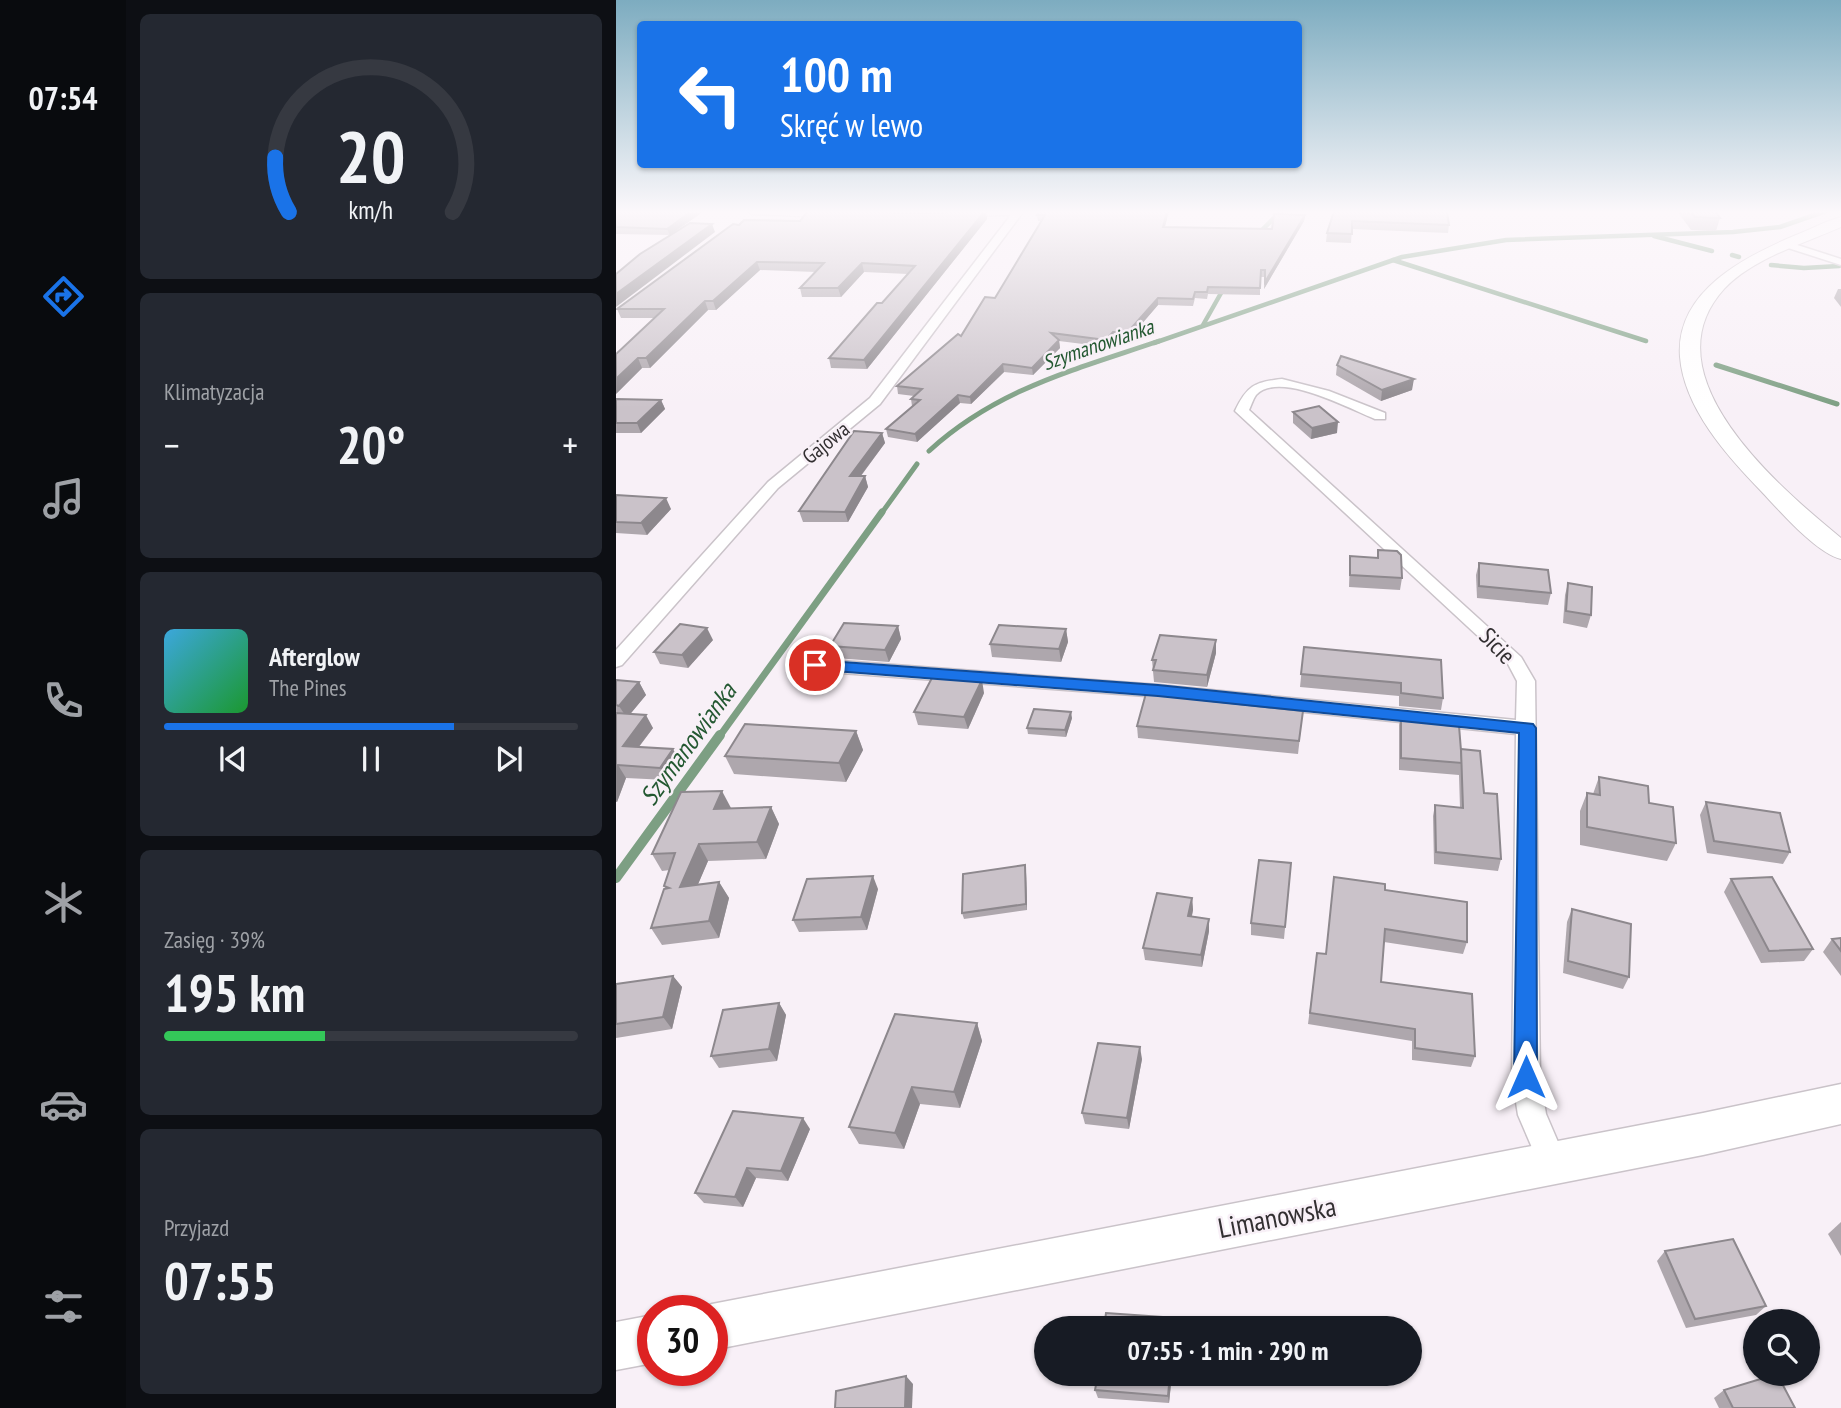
<!DOCTYPE html>
<html lang="pl">
<meta charset="utf-8">
<style>
:root{--surface:#171b24;--page:#242831;--text:#f1f3f6;--muted:#9ea1a6;--line:#363941;--accent:#1a73e8}
body{margin:0;font-family:"PT Sans Narrow",sans-serif;background:var(--page);color:var(--text);height:100vh;display:flex;flex-direction:column;font-size:26px;white-space:nowrap}
*{box-sizing:border-box;margin:0}
p{font-size:23px;color:var(--muted)}
.icon{flex:none;width:38px;height:38px;fill:none;stroke:currentColor;stroke-width:2;stroke-linecap:round;stroke-linejoin:round}
.map{position:relative;flex:1;overflow:hidden}
.side{display:flex;flex-direction:column;gap:14px;padding:14px;background:#0d0f14;width:490px}
.side>*{flex:none}
.banner{position:absolute;left:21px;top:21px;width:665px;height:147px;border-radius:7px;box-shadow:0 2px 5px #0004;background:#1a73e8;color:#fff;overflow:hidden}
.fabs{position:absolute;left:1127px;top:1309px;display:grid;gap:14px}
.fabs a{display:grid;place-items:center;width:77px;height:77px;border-radius:50%;background:var(--surface);box-shadow:0 2px 5px #0004;font-size:35px}
.speed{position:absolute;left:21px;top:1295px;display:flex;gap:14px;font-size:35px;font-weight:700;text-align:center}
.speed>*{display:grid;place-content:center;width:91px;height:91px;border-radius:50%;background:var(--surface);box-shadow:0 2px 5px #0004;line-height:1}
.speed .limit{border:10px solid #d22;background:#fff;color:#111}
.pin{position:absolute;display:grid;place-items:center;width:60px;height:60px;color:#fff;margin:-30px;border:4px solid #fff;border-radius:50%;box-shadow:0 2px 7px #0007}
.me{position:absolute;width:77px;margin:-38px;rotate:0deg;stroke-linejoin:round;filter:drop-shadow(0 0 5px #0008)}
.turn{display:flex;align-items:center;gap:24px;height:147px;padding:0 28px;font-size:32px}
.turn .icon{width:91px;height:91px;stroke-width:2.5}
.turn b{display:block;font-size:49px;line-height:60px}
.big{font-size:52px;font-weight:700;line-height:1.1}
.side .widget{flex:1;display:flex;flex-direction:column;justify-content:center;gap:10px;min-width:0;padding:0 24px;border-radius:10px;background:var(--page)}
.side .dial{align-items:center;gap:0}
.dial svg{height:182px;overflow:visible;fill:none;stroke:var(--line);stroke-width:7;stroke-linecap:round;text-anchor:middle}
.dial text{fill:var(--text);stroke:none}
.song{display:flex;align-items:center;gap:21px}
.cover{width:84px;height:84px;border-radius:10px;background:linear-gradient(135deg,hsl(200 70% 55%),hsl(130 70% 35%))}
.played{height:7px;border-radius:4px;background:linear-gradient(90deg,var(--accent) 70%,var(--line) 70%)}
.keys{display:flex;justify-content:space-around;direction:ltr}
.heat{display:flex;justify-content:space-between;align-items:center;font-size:38px;direction:ltr}
.charge{height:10px;border-radius:5px;background:linear-gradient(90deg,#34c759 39%,var(--line) 0)}
.trip{position:absolute;left:418px;top:1316px;width:388px;height:70px;border-radius:35px;background:var(--surface);box-shadow:0 2px 5px #0004;font-weight:700;line-height:70px;text-align:center}
main{display:flex;flex:1;min-height:0}
.dock{display:flex;flex-direction:column;width:126px;justify-content:space-around;align-items:center;background:#090b0e;color:var(--muted)}
.dock .icon{width:49px;height:49px}
.dock .active{color:var(--accent)}
.dock b{font-size:32px;color:var(--text)}
.map>svg:first-child{display:block}
.lines{fill:none;stroke-linecap:round;stroke-linejoin:round}
.stream-far3{stroke:#7d9f83;stroke-width:4.5}
.stream-far2{stroke:#7d9f83;stroke-width:5}
.stream-far1{stroke:#7d9f83;stroke-width:7}
.stream{stroke:#7d9f83;stroke-width:10}
.minor-casing{stroke:#cac3c9;stroke-width:3}
.secondary-casing{stroke:#cac3c9;stroke-width:3}
.primary-casing{stroke:#cac3c9;stroke-width:2}
.minor{fill:#fff;fill-rule:evenodd}
.secondary{fill:#fff;fill-rule:evenodd}
.primary{fill:#fff;fill-rule:evenodd}
.wall{fill:#aea7ad}
.shaded-wall{fill:#8d888d}
.building{fill:#cac2c9;stroke:#8d888d;stroke-width:2}
.route{fill:#1a73e8;stroke:#114b97;stroke-width:2}
.labels{text-anchor:middle;stroke-width:5;stroke-linejoin:round;paint-order:stroke}
.far-water-label{font-size:21px;font-style:italic;fill:#235831;stroke:#f8f0f7}
.far-street-label{font-size:21px;fill:#322f31;stroke:#f8f0f7}
.street-label{font-size:24px;fill:#322f31;stroke:#f8f0f7}
.water-label{font-size:26px;font-style:italic;fill:#235831;stroke:#f8f0f7}
.near-street-label{font-size:28px;fill:#322f31;stroke:#f8f0f7}
</style>
<main>
<nav class="dock">
<b>07:54</b>
<svg class="icon active" aria-label="directions" viewBox="0 0 24 24"><path d="M12 3l9 9-9 9-9-9zM9 14v-3h6M13 9l2 2-2 2"/></svg>
<svg class="icon" aria-label="music" viewBox="0 0 24 24"><path d="M9 18V5l10-2v13"/><circle cx="6" cy="18" r="3"/><circle cx="16" cy="16" r="3"/></svg>
<svg class="icon" aria-label="phone" viewBox="0 0 24 24"><path d="M5 4h4l2 5-3 2q2 4 5 5l2-3 5 2v4C11 20 4 13 5 4z"/></svg>
<svg class="icon" aria-label="climate" viewBox="0 0 24 24"><path d="M12 3v18M4 7l16 10M4 17L20 7"/></svg>
<svg class="icon" aria-label="car" viewBox="0 0 24 24"><path d="M5 17H2v-5l4-1 3-4h7l3 4 3 1v5h-3M9 17h6M6 11h13"/><circle cx="7" cy="17" r="2"/><circle cx="17" cy="17" r="2"/></svg>
<svg class="icon" aria-label="filters" viewBox="0 0 24 24"><path d="M4 7h16M4 17h16"/><circle cx="9" cy="7" r="2"/><circle cx="15" cy="17" r="2"/></svg>
</nav>
<section class="side">
<div class="widget dial"><svg viewBox="0 0 100 80">
<path d="M14 69A42 42 0 1 1 86 69"/>
<path d="M14 69A42 42 0 0 1 8 45" stroke="#1a73e8"/>
<text x="50" y="56" font-size="32" font-weight="700">20</text>
<text x="50" y="72" font-size="11">km/h</text>
</svg></div>
<div class="widget"><p>Klimatyzacja</p>
<div class="heat"><a>−</a><b class="big">20°</b><a>+</a></div>
</div>
<div class="widget">
<div class="song"><i class="cover"></i><div><b>Afterglow</b><p>The Pines</p></div></div>
<div class="played"></div>
<div class="keys"><svg class="icon" aria-label="previous" viewBox="0 0 24 24"><path d="M18 5L8 12l10 7zM5 5v14"/></svg><svg class="icon" aria-label="pause" viewBox="0 0 24 24"><path d="M8 5v14M16 5v14"/></svg><svg class="icon" aria-label="next" viewBox="0 0 24 24"><path d="M6 5l10 7-10 7zM19 5v14"/></svg></div>
</div>
<div class="widget"><p>Zasięg · 39%</p><b class="big">195 km</b><div class="charge"></div></div>
<div class="widget"><p>Przyjazd</p><b class="big">07:55</b></div>
</section>
<div class="map">
<svg width="1225" height="1408" viewBox="0 0 1225 1408">
<rect width="100%" height="100%" fill="#f8f0f7"/>
<g class="lines">
<g class="stream-far3">
<path d="M640 236 665 211"/>
<path d="M1038 236 1096 251"/>
<path d="M1116 255 1123 257"/>
<path d="M777 260 1030 341"/>
<path d="M1155 265 1188 268 1223 266"/>
<path d="M587 325 609 286"/>
<path d="M538 343 786 257 890 240 1117 232 1164 227 1210 211"/>
</g>
<g class="stream-far2">
<path d="M1100 365 1221 404"/>
<path d="M313 451C381 389 458 370 543 341"/>
<path d="M265 514 301 464"/>
</g>
<path class="stream-far1" d="M103 737 266 512"/>
<path class="stream" d="M0 878 104 735"/>
<defs>
<g id="minor">
<path d="M132 211H213L221 214 216 217 136 214Z"/>
<path d="M344 211 407 212 264 404 162 488 6 665 0 667V650L152 482 254 398 395 215 341 216 339 214Z"/>
<path d="M1172 242 1225 259V265L1169 247 1167 245Z"/>
<path d="M666 379 713 391 769 413V419H759C734 409 663 370 640 395 637 399 635 406 633 410L905 657 919 681 924 1077 930 1114 951 1163 947 1173 937 1177 927 1173 902 1115 896 1077 900 734 543 697 199 671 190 665 199 659 543 685 900 720 901 681 892 664 619 411C631 386 638 382 666 379Z"/>
</g>
<g id="secondary">
<path d="M1225 1084V1124L1087 1155 96 1350V1311H79L96 1304 1087 1113Z"/>
<path d="M37 1315V1363L0 1370V1322Z"/>
</g>
<path id="primary" d="M1225 217V227C1187 244 1137 258 1108 289 1030 375 1163 487 1225 538V559C1200 553 1163 510 1145 491 1111 456 1068 408 1064 357 1059 291 1130 256 1180 235 1195 229 1210 221 1225 217Z"/>
</defs>
<use href="#minor" class="minor-casing"/>
<use href="#secondary" class="secondary-casing"/>
<use href="#primary" class="primary-casing"/>
<use href="#minor" class="minor"/>
<use href="#secondary" class="secondary"/>
<use href="#primary" class="primary"/>
</g>
<g class="wall">
<path d="M0 211H88L54 235 0 234Z"/>
<path d="M370 211 371 219 251 369 215 368 213 358 266 303 292 274 248 272 225 297H186L184 288 200 272 144 270 100 310H92L34 368H26L0 394 38 318H5L1 309 184 221 311 213Z"/>
<path d="M423 211H553L549 227 656 229 689 215 688 221 648 289 649 277H644V295L592 294 591 299 579 298 577 306 542 305 511 341 498 339 491 347 443 341 444 348 417 375 388 372 355 404 344 403 301 442 272 437 270 429 296 406 295 399 298 396 282 394 281 386 345 336 379 298 426 221H422L421 215Z"/>
<path d="M718 211 833 225 832 233 736 229 735 243 710 242 711 233Z"/>
<path d="M1061 211H1099L1104 218 1100 231 1075 230Z"/>
<path d="M1222 289H1225V307L1218 298Z"/>
<path d="M721 365 796 390 765 401 720 375Z"/>
<path d="M0 399 45 400 49 409 25 433H0Z"/>
<path d="M677 412 721 433 695 439 677 423Z"/>
<path d="M266 433 269 443 245 476H249L252 487 232 522H187L183 511Z"/>
<path d="M0 495 55 509 31 535 0 533Z"/>
<path d="M762 550 786 578 784 590 733 587 734 556 761 558Z"/>
<path d="M863 563 935 593 932 605 861 598 860 575Z"/>
<path d="M952 583 975 615 971 628 947 623 949 595Z"/>
<path d="M282 626 285 639 273 662 219 658 214 646Z"/>
<path d="M450 629 452 642 445 662 376 657 374 644Z"/>
<path d="M97 640 72 668 44 664 38 652Z"/>
<path d="M600 640V653L591 687 538 682 536 660Z"/>
<path d="M688 647 827 698 825 710 783 706V696L684 687Z"/>
<path d="M0 680 23 682 30 695 14 714 37 728 23 747 64 761 51 780 10 778 1 802H0Z"/>
<path d="M368 693 352 729 302 725 298 712Z"/>
<path d="M587 700 687 711 682 754 522 738 521 726Z"/>
<path d="M785 712 829 725 868 793 885 859 882 871 818 864 817 816 819 805 844 808 843 775 783 770V725Z"/>
<path d="M456 718 450 737 412 734 411 728Z"/>
<path d="M240 731 247 750 230 782 118 774 109 756Z"/>
<path d="M983 777 1033 803 1060 843 1051 861 964 845V811L971 793 977 794Z"/>
<path d="M1090 802 1174 852 1167 864 1091 853 1084 815Z"/>
<path d="M155 807 163 824 150 859 92 861 82 884 103 882 113 898 103 938 46 945 35 928 50 888 48 886 54 870 46 871 36 854 115 808 114 809Z"/>
<path d="M675 863 668 939 635 935V923Z"/>
<path d="M410 872 411 910 348 919 346 913Z"/>
<path d="M1115 879 1197 949 1188 961 1145 963 1108 892Z"/>
<path d="M262 889 251 930 183 932 177 920Z"/>
<path d="M769 890 851 942 847 954 768 942 765 982 859 1056 855 1067 796 1060V1041L692 1024 701 953 710 954Z"/>
<path d="M576 898 577 910 576 916 593 919V931L586 967 529 960 527 948Z"/>
<path d="M956 909 1013 977 1007 989 947 973 951 922Z"/>
<path d="M1225 938V976L1207 952 1216 939Z"/>
<path d="M57 976 66 987 56 1029 0 1038V984Z"/>
<path d="M163 1003 170 1015 161 1061 103 1068 95 1056Z"/>
<path d="M361 1023 366 1041 344 1108 304 1104 288 1149 243 1144 233 1127Z"/>
<path d="M526 1059 513 1129 469 1124 466 1113Z"/>
<path d="M194 1129 172 1181 140 1178 127 1207 88 1203 79 1193Z"/>
<path d="M1225 1222V1256L1212 1234Z"/>
<path d="M1049 1251 1150 1306 1140 1315 1070 1328 1041 1261Z"/>
<path d="M556 1374 553 1403 482 1398 479 1390Z"/>
<path d="M1108 1390 1179 1408H1103L1098 1398Z"/>
</g>
<g class="shaded-wall">
<path d="M76 211H88L54 235 51 229Z"/>
<path d="M370 211 371 219 251 369 248 360Z"/>
<path d="M551 211H553L547 233V227Z"/>
<path d="M689 215 688 221 648 289 649 282Z"/>
<path d="M96 224 99 232 0 307V294Z"/>
<path d="M141 262 144 270 100 310 97 301Z"/>
<path d="M246 263 248 272 225 297 222 288Z"/>
<path d="M542 298V305L511 341V333Z"/>
<path d="M89 301 92 310 34 368 30 358Z"/>
<path d="M497 332 498 339 491 347 490 340Z"/>
<path d="M443 340 444 348 417 375 416 368Z"/>
<path d="M22 358 26 368 0 394V379Z"/>
<path d="M387 364 388 372 355 404 354 397Z"/>
<path d="M798 379 796 390 765 401 766 390Z"/>
<path d="M342 395 344 403 301 442 299 434Z"/>
<path d="M45 400 49 409 25 433 21 423Z"/>
<path d="M722 422 721 433 695 439 696 428Z"/>
<path d="M266 433 269 443 237 486 234 476Z"/>
<path d="M249 476 252 487 232 522 229 512Z"/>
<path d="M50 498 55 509 31 535 25 523Z"/>
<path d="M282 626 285 639 273 662 269 650Z"/>
<path d="M91 628 97 640 72 668 66 655Z"/>
<path d="M450 629 452 642 445 662 443 649Z"/>
<path d="M600 640V653L591 687V675Z"/>
<path d="M366 680 368 693 352 729 348 717Z"/>
<path d="M23 682 30 695 11 718 3 706Z"/>
<path d="M455 712 456 718 450 737 449 730Z"/>
<path d="M30 715 37 728 14 758 7 746Z"/>
<path d="M240 731 247 750 230 782 223 763Z"/>
<path d="M57 749 64 761 51 780 44 768Z"/>
<path d="M2 765 10 778 1 802 0 800V771Z"/>
<path d="M106 791 115 808 107 826 98 809Z"/>
<path d="M155 807 163 824 150 859 141 842Z"/>
<path d="M83 844 92 861 74 903 64 887Z"/>
<path d="M409 865 410 872 411 910 410 904Z"/>
<path d="M257 876 262 889 251 930 245 917Z"/>
<path d="M103 882 113 898 103 938 93 921Z"/>
<path d="M576 898 577 910 573 928 572 916Z"/>
<path d="M593 919V931L586 967 585 955Z"/>
<path d="M57 976 66 987 56 1029 47 1017Z"/>
<path d="M163 1003 170 1015 161 1061 153 1049Z"/>
<path d="M361 1023 366 1041 344 1108 338 1092Z"/>
<path d="M524 1047 526 1059 513 1129 511 1118Z"/>
<path d="M296 1087 304 1104 288 1149 279 1133Z"/>
<path d="M187 1118 194 1129 172 1181 165 1171Z"/>
<path d="M131 1168 140 1178 127 1207 119 1197Z"/>
<path d="M554 1374H556L553 1403 552 1396Z"/>
<path d="M290 1376 297 1384 296 1408H289Z"/>
</g>
<g class="building">
<path d="M0 211H76L51 229 0 227Z"/>
<path d="M192 211 311 213 369 211 248 360 213 358 261 303H266L299 266 246 263 222 288H184L208 263 141 262 97 301H89L30 358H22L0 379V354L48 309H1L117 224 123 225 128 220 184 221Z"/>
<path d="M423 211H551L547 227 656 229 658 214 689 215 649 282V270H645L644 288 592 287 591 292H579L577 299 542 298 511 333 497 332 490 340 435 333 443 340 416 368 387 364 354 397 342 395 299 434 270 429 304 400 295 399 306 389 281 386 342 334 345 336 369 297 379 298 429 215H421Z"/>
<path d="M718 211H831L833 225 736 221V234L711 233Z"/>
<path d="M1074 211H1099L1104 218 1079 217Z"/>
<path d="M74 223 96 224 0 294V274L24 254Z"/>
<path d="M725 356 798 379 766 390 721 365Z"/>
<path d="M0 399 45 400 21 423H0Z"/>
<path d="M703 406 722 422 696 428 677 412Z"/>
<path d="M238 431 266 433 234 476H249L229 512 183 511Z"/>
<path d="M0 495 50 498 25 523 0 522Z"/>
<path d="M762 550 781 551 785 555 786 578 734 575V556L762 558Z"/>
<path d="M863 563 932 570 935 593 863 586Z"/>
<path d="M952 583 976 587 975 615 950 611Z"/>
<path d="M228 623 282 626 269 650 214 646Z"/>
<path d="M64 624 91 628 66 655 38 652Z"/>
<path d="M383 625 450 629 443 649 374 644Z"/>
<path d="M544 635 600 640 591 675 537 670 540 660H536Z"/>
<path d="M688 647 825 660 827 698 785 693V683L685 674Z"/>
<path d="M317 676 366 680 348 717 298 712Z"/>
<path d="M0 680 23 682 3 706 0 705Z"/>
<path d="M532 686 587 692 585 700 687 711 683 741 521 726Z"/>
<path d="M418 709 455 712 449 730 411 728Z"/>
<path d="M785 712 829 716V725L843 726 846 763 785 758Z"/>
<path d="M0 713 30 715 7 746 57 749 44 768 2 765 0 771Z"/>
<path d="M129 724 240 731 223 763 109 756Z"/>
<path d="M845 749 864 751 868 793 881 794 885 859 820 852 819 805 847 808Z"/>
<path d="M983 777 1032 786 1033 803 1057 807 1060 843 971 827V793L984 795Z"/>
<path d="M106 791 98 809 155 807 141 842 83 844 64 887 103 882 93 921 35 928 48 889 53 888 48 886 59 853 36 854 65 792Z"/>
<path d="M1090 802 1164 813 1174 852 1098 841Z"/>
<path d="M643 860 675 863 669 927 635 923Z"/>
<path d="M409 865 410 904 346 913 347 874Z"/>
<path d="M257 876 245 917 177 920 191 879Z"/>
<path d="M718 877 769 884V890L851 902V942L769 929 765 982 856 994 859 1056 799 1048V1029L694 1013 701 953 710 954Z"/>
<path d="M1156 877 1197 949 1153 951 1115 879Z"/>
<path d="M541 893 576 898 572 916 593 919 585 955 527 948Z"/>
<path d="M956 909 1015 924 1013 977 952 961Z"/>
<path d="M1225 938V951L1216 939Z"/>
<path d="M57 976 47 1017 0 1024V984Z"/>
<path d="M163 1003 153 1049 95 1056 107 1010Z"/>
<path d="M279 1014 361 1023 338 1092 296 1087 279 1133 233 1127Z"/>
<path d="M482 1043 524 1047 511 1118 466 1113Z"/>
<path d="M117 1111 187 1118 165 1171 131 1168 119 1197 79 1193Z"/>
<path d="M1117 1239 1150 1306 1079 1319 1049 1251Z"/>
<path d="M490 1313 560 1318 559 1328H488Z"/>
<path d="M482 1374H554L552 1396 479 1390Z"/>
<path d="M1161 1374 1179 1408H1117L1108 1390Z"/>
<path d="M290 1376 289 1408H219L220 1391Z"/>
</g>
<linearGradient id="sky" x2="0" y2="1"><stop stop-color="#7dacc0"/><stop offset="0.52" stop-color="#fcf8fb"/><stop offset="1" stop-color="#fcf8fb" stop-opacity="0"/></linearGradient>
<rect width="1225" height="408" fill="url(#sky)"/>
<path class="route" d="M199 660 542 685 917 724 920 728 921 1077 918 1084 910 1087 902 1084 898 1077 903 733 542 696 193 669 191 665Z"/>
<g class="labels">
<g class="far-water-label">
<text transform="translate(482 345) rotate(-19)" y="7">Szymanowianka</text>
</g>
<g class="far-street-label">
<text transform="translate(210 443) rotate(-39)" y="7">Gajowa</text>
</g>
<g class="street-label">
<text transform="translate(881 646) rotate(46)" y="8">Sicie</text>
</g>
<g class="water-label">
<text transform="translate(72 744) rotate(-54)" y="9">Szymanowianka</text>
</g>
<g class="near-street-label">
<text transform="translate(661 1217) rotate(-11)" y="10">Limanowska</text>
</g>
</g>
</svg>
<div class="fabs">
<a><svg class="icon" aria-label="search" viewBox="0 0 24 24"><circle cx="10" cy="10" r="6"/><path d="M15 15l6 6"/></svg></a>
</div>
<div class="speed"><div class="limit">30</div></div>
<div class="pin" style="left:199px;top:665px;background:#d93025"><svg class="icon" aria-label="arrive" viewBox="0 0 24 24"><path d="M6 21V4h12l-3 4 3 4H6"/></svg></div>
<svg class="me" style="left:910px;top:1077px" viewBox="-20 -20 40 40"><path d="M0-17L14 15 0 8-14 15z" fill="#1a73e8" stroke="#fff" stroke-width="4"/></svg>
<div class="trip">07:55 · 1 min · 290 m</div>
<div class="banner">
<div class="turn"><svg class="icon" aria-label="left" viewBox="0 0 24 24"><path d="M17 20v-9H6M10 6l-5 5 5 5"/></svg><div><b>100 m</b>Skręć w lewo</div></div>
</div>
</div>
</main>
